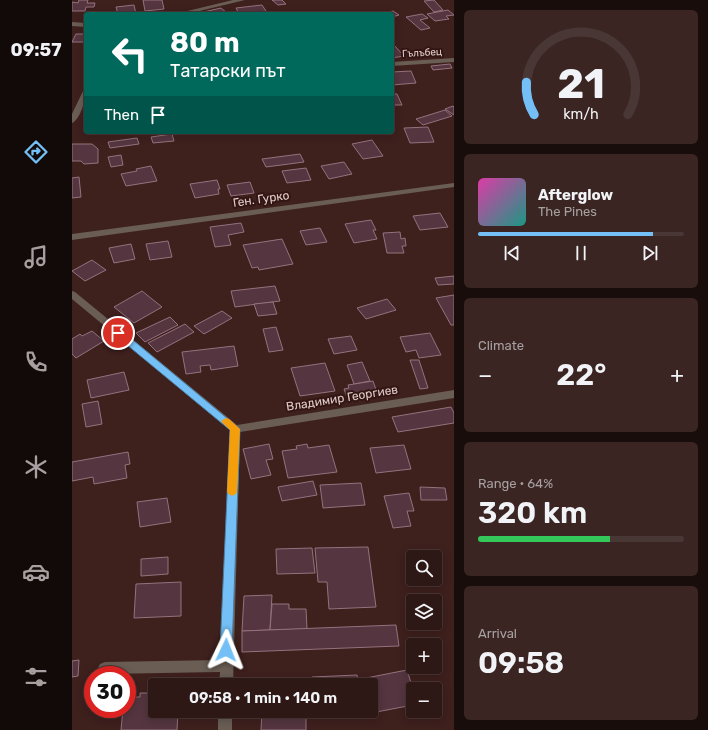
<!DOCTYPE html>
<meta charset="utf-8">
<style>
:root{--surface:#2e1816;--page:#3a2523;--text:#f1f3f6;--muted:#a7a0a1;--line:#493735;--accent:#74c0f6}
body{margin:0;font-family:Rubik,sans-serif;background:var(--page);color:var(--text);height:100vh;display:flex;flex-direction:column;font-size:15px;white-space:nowrap}
*{box-sizing:border-box;margin:0}
p{font-size:13px;color:var(--muted)}
.icon{flex:none;width:22px;height:22px;fill:none;stroke:currentColor;stroke-width:2;stroke-linecap:round;stroke-linejoin:round}
.map{position:relative;flex:1;overflow:hidden}
.sheet{display:flex;flex-direction:column;gap:10px;padding:10px;background:#190d0c;width:254px}
.sheet>*{flex:none}
.hud{position:absolute;left:12px;top:12px;width:310px;height:122px;border-radius:4px;box-shadow:0 2px 10px #0003,0 0 0 1px var(--line);background:#00695c;color:#fff;overflow:hidden}
.buttons{position:absolute;left:334px;top:550px;display:grid;gap:8px}
.buttons a{display:grid;place-items:center;width:36px;height:36px;border-radius:4px;background:var(--surface);box-shadow:0 2px 10px #0003,0 0 0 1px var(--line);font-size:20px}
.speed{position:absolute;left:12px;top:666px;display:flex;gap:8px;font-size:20px;font-weight:700;text-align:center}
.speed>*{display:grid;place-content:center;width:52px;height:52px;border-radius:50%;background:var(--surface);box-shadow:0 2px 10px #0003,0 0 0 1px var(--line);line-height:1}
.speed .limit{border:6px solid #d22;background:#fff;color:#111}
.pin{position:absolute;display:grid;place-items:center;width:34px;height:34px;color:#fff;margin:-17px;border:2px solid #fff;border-radius:50%;box-shadow:0 1px 4px #0007}
.me{position:absolute;width:44px;margin:-22px;rotate:2deg;stroke-linejoin:round;filter:drop-shadow(0 0 3px #0008)}
.turn{display:flex;align-items:center;gap:14px;height:84px;padding:0 20px;font-size:18px}
.turn .icon{width:52px;height:52px;stroke-width:2.5}
.turn b{display:block;font-size:28px;line-height:34px}
.then{display:flex;align-items:center;height:38px;padding:0 20px;background:#0003;gap:8px;font-size:15px}
.big{font-size:30px;font-weight:600;line-height:1.1}
.sheet .card{flex:1;display:flex;flex-direction:column;justify-content:center;gap:6px;min-width:0;padding:0 14px;border-radius:6px;background:var(--page)}
.sheet .dial{align-items:center;gap:0}
.dial svg{height:104px;overflow:visible;fill:none;stroke:var(--line);stroke-width:7;stroke-linecap:round;text-anchor:middle}
.dial text{fill:var(--text);stroke:none}
.song{display:flex;align-items:center;gap:12px}
.cover{width:48px;height:48px;border-radius:6px;background:linear-gradient(135deg,hsl(320 70% 55%),hsl(170 70% 35%))}
.played{height:4px;border-radius:2px;background:linear-gradient(90deg,var(--accent) 85%,var(--line) 85%)}
.keys{display:flex;justify-content:space-around;direction:ltr}
.heat{display:flex;justify-content:space-between;align-items:center;font-size:22px;direction:ltr}
.charge{height:6px;border-radius:3px;background:linear-gradient(90deg,#34c759 64%,var(--line) 0)}
.trip{position:absolute;left:76px;top:678px;width:230px;height:40px;border-radius:4px;background:var(--surface);box-shadow:0 2px 10px #0003,0 0 0 1px var(--line);font-weight:600;line-height:40px;text-align:center}
main{display:flex;flex:1;min-height:0}
.menu{display:flex;flex-direction:column;width:72px;justify-content:space-around;align-items:center;background:#120a09;color:var(--muted)}
.menu .icon{width:28px;height:28px}
.menu .selected{color:var(--accent)}
.menu b{font-size:18px;color:var(--text)}
.map>svg:first-child{display:block}
.building{fill:#543540;stroke:#95727e}
.lines{fill:none;stroke-linecap:round;stroke-linejoin:round}
.minor{fill:#695d54;fill-rule:evenodd}
.route{fill:#74c0f6;stroke:#4b7da0}
.slow{fill:#f59e0b}
.labels{text-anchor:middle;stroke-width:4;stroke-linejoin:round;paint-order:stroke}
.far-street-label{font-size:10px;fill:#e1cdca;stroke:#331614}
.street-label{font-size:12px;fill:#e1cdca;stroke:#331614}
</style>
<main>
<nav class="menu">
<b>09:57</b>
<svg class="icon selected" aria-label="directions" viewBox="0 0 24 24"><path d="M12 3l9 9-9 9-9-9zM9 14v-3h6M13 9l2 2-2 2"/></svg>
<svg class="icon" aria-label="music" viewBox="0 0 24 24"><path d="M9 18V5l10-2v13"/><circle cx="6" cy="18" r="3"/><circle cx="16" cy="16" r="3"/></svg>
<svg class="icon" aria-label="phone" viewBox="0 0 24 24"><path d="M5 4h4l2 5-3 2q2 4 5 5l2-3 5 2v4C11 20 4 13 5 4z"/></svg>
<svg class="icon" aria-label="climate" viewBox="0 0 24 24"><path d="M12 3v18M4 7l16 10M4 17L20 7"/></svg>
<svg class="icon" aria-label="car" viewBox="0 0 24 24"><path d="M5 17H2v-5l4-1 3-4h7l3 4 3 1v5h-3M9 17h6M6 11h13"/><circle cx="7" cy="17" r="2"/><circle cx="17" cy="17" r="2"/></svg>
<svg class="icon" aria-label="filters" viewBox="0 0 24 24"><path d="M4 7h16M4 17h16"/><circle cx="9" cy="7" r="2"/><circle cx="15" cy="17" r="2"/></svg>
</nav>
<div class="map">
<svg width="382" height="730" viewBox="0 0 382 730">
<rect width="100%" height="100%" fill="#3e201d"/>
<g class="building">
<path d="M7 0H16L15 3H23L22 7H14L13 11H0V2L6 3Z"/>
<path d="M71 0H90L92 9 73 11Z"/>
<path d="M200 0H211H210L214 4 206 5Z"/>
<path d="M362 0 371 10 362 12 352 1Z"/>
<path d="M62 5 64 14H46L44 7Z"/>
<path d="M190 5 196 14H167L164 8Z"/>
<path d="M149 8 155 13H127Z"/>
<path d="M376 10 382 15 374 16 377 19 363 21 355 14Z"/>
<path d="M321 11 327 15 320 17 323 19 320 20V14H310Z"/>
<path d="M350 14 356 18 348 20 358 28 349 30 334 17Z"/>
<path d="M4 34H14V42H0Z"/>
<path d="M320 44H321L332 56 320 58Z"/>
<path d="M378 64 380 68 361 70 359 66Z"/>
<path d="M339 71 344 83 320 85V72Z"/>
<path d="M320 94H325L330 105H320Z"/>
<path d="M381 106 382 107V115L373 109Z"/>
<path d="M373 110 380 116 351 125 344 119Z"/>
<path d="M356 127 362 142 338 143 332 128Z"/>
<path d="M100 134 102 141 81 143 79 137Z"/>
<path d="M65 138 67 144 38 148 36 142Z"/>
<path d="M300 140 311 156 291 159 280 144Z"/>
<path d="M0 144H20L26 149V163L12 164 9 161H0Z"/>
<path d="M228 154 232 162 194 167 190 159Z"/>
<path d="M49 155 51 165 39 167 36 157Z"/>
<path d="M272 162 280 174 257 179 249 166Z"/>
<path d="M79 166 85 181 54 186 49 174 65 171 64 169Z"/>
<path d="M234 168 239 180 215 183 210 171Z"/>
<path d="M7 177 9 197 0 198V178Z"/>
<path d="M145 180 148 189H146L147 194 123 198 118 184Z"/>
<path d="M178 182 182 193 159 196 155 185Z"/>
<path d="M368 213 376 227 348 230 341 216Z"/>
<path d="M299 220 304 230H301L305 239 282 243 273 224Z"/>
<path d="M169 223 172 232 156 235 159 245 143 247 138 227Z"/>
<path d="M248 228 255 242 234 245 228 231Z"/>
<path d="M328 232 329 239 333 238 334 246H330L332 253H315L311 233Z"/>
<path d="M210 239 221 264 187 270 186 267 180 268 171 245Z"/>
<path d="M96 241 100 257 78 260 74 244Z"/>
<path d="M59 244 63 259 42 263 37 248Z"/>
<path d="M20 260 34 270 13 281 0 271Z"/>
<path d="M382 276V284L366 285 363 278Z"/>
<path d="M203 286 208 301 163 307 159 291Z"/>
<path d="M70 291 90 307 62 323 42 307Z"/>
<path d="M382 295V325H379L364 298Z"/>
<path d="M315 299 324 310 294 319 285 308Z"/>
<path d="M201 302 205 314 186 316 182 304Z"/>
<path d="M150 311 160 318 132 334 122 326Z"/>
<path d="M98 317 106 325 73 342 64 333Z"/>
<path d="M113 324 122 332 85 352 76 343Z"/>
<path d="M204 327 211 350 197 352 191 329Z"/>
<path d="M20 331 32 341 4 358 0 354V339L8 334 10 336Z"/>
<path d="M358 333 369 355 347 358 344 350 334 352 328 337Z"/>
<path d="M279 336 285 350 262 354 256 339Z"/>
<path d="M162 346 166 366 139 370 138 365 128 366 129 372 114 374 110 352Z"/>
<path d="M338 360H347L356 388 348 389Z"/>
<path d="M290 362 298 381 282 384 275 365Z"/>
<path d="M253 363 263 391 228 396 219 368Z"/>
<path d="M52 372 57 390 19 398 15 380Z"/>
<path d="M301 381 306 395 276 400 272 389 277 388 276 385Z"/>
<path d="M26 401 30 424 14 427 10 404Z"/>
<path d="M379 407 382 413V423L326 432 320 417Z"/>
<path d="M197 444 201 459 194 460 199 475 179 479 171 449Z"/>
<path d="M235 444 236 448 257 445 265 472 216 478 210 451 225 449 224 446Z"/>
<path d="M332 445 339 469 304 473 298 448Z"/>
<path d="M56 452 58 464 53 465 55 478 22 484 21 477 0 481V462Z"/>
<path d="M241 481 245 495 210 501 206 487Z"/>
<path d="M289 483 293 505 251 508 248 485Z"/>
<path d="M348 487 373 488 375 500H349Z"/>
<path d="M337 493 342 511H335L339 526 321 528 312 496Z"/>
<path d="M95 498 99 522 68 527 65 502Z"/>
<path d="M296 547 304 607 257 609 255 582H246L243 548Z"/>
<path d="M240 548 243 573 205 574 204 549Z"/>
<path d="M96 557V574L69 576V559Z"/>
<path d="M109 582V616L62 618 64 584Z"/>
<path d="M200 595 198 630 170 631 172 596Z"/>
<path d="M200 604H217V609H234L235 629 198 630Z"/>
<path d="M324 625 327 646 170 652V631Z"/>
<path d="M7 660 6 676 0 677V661Z"/>
<path d="M335 670 341 689V705L299 713V685H291L289 679Z"/>
<path d="M285 675 287 685H241L240 677Z"/>
<path d="M68 693H79L78 702H83V711H106L105 730H49L51 709H55V697H68Z"/>
<path d="M190 711H234V730H189Z"/>
</g>
<g class="lines">
<g class="minor">
<path d="M161 0H173L115 14H103Z"/>
<path d="M0 22 14 23V27L0 26Z"/>
<path d="M382 58V62L320 66V62Z"/>
<path d="M11 91H14C14 99 8 120 0 123V114Z"/>
<path d="M382 183V187L0 240V234Z"/>
<path d="M0 291 3 292 165 425 382 390V398L168 432 161 685H147L148 672 33 674 28 672 26 668 28 664 33 662 148 660 158 430 0 299Z"/>
<rect x="146" y="711" width="14" height="19"/>
</g>
</g>
<path class="route" d="M46 330 50 331 168 429 160 650 158 654 154 656 150 654 148 650 158 430 43 335 42 333Z"/>
<path class="slow" d="M154 418 157 419 168 429 165 492 164 494 160 496 157 494 155 492 158 430 149 421Z"/>
<g class="labels">
<g class="far-street-label">
<text transform="translate(350 52) rotate(-3)" y="4">Гълъбец</text>
</g>
<g class="street-label">
<text transform="translate(189 199) rotate(-8)" y="4">Ген. Гурко</text>
<text transform="translate(270 398) rotate(-9)" y="4">Владимир Георгиев</text>
</g>
</g>
</svg>
<div class="buttons">
<a><svg class="icon" aria-label="search" viewBox="0 0 24 24"><circle cx="10" cy="10" r="6"/><path d="M15 15l6 6"/></svg></a>
<a><svg class="icon" aria-label="layers" viewBox="0 0 24 24"><path d="M12 4l9 5-9 5-9-5zM3 14l9 5 9-5"/></svg></a>
<a>+</a>
<a>−</a>
</div>
<div class="speed"><div class="limit">30</div></div>
<div class="pin" style="left:46px;top:333px;background:#d93025"><svg class="icon" aria-label="arrive" viewBox="0 0 24 24"><path d="M6 21V4h12l-3 4 3 4H6"/></svg></div>
<svg class="me" style="left:154px;top:650px" viewBox="-20 -20 40 40"><path d="M0-17L14 15 0 8-14 15z" fill="#74c0f6" stroke="#fff" stroke-width="4"/></svg>
<div class="trip">09:58 · 1 min · 140 m</div>
<div class="hud">
<div class="turn"><svg class="icon" aria-label="left" viewBox="0 0 24 24"><path d="M17 20v-9H6M10 6l-5 5 5 5"/></svg><div><b>80 m</b>Татарски път</div></div>
<div class="then">Then<svg class="icon" aria-label="arrive" viewBox="0 0 24 24"><path d="M6 21V4h12l-3 4 3 4H6"/></svg></div>
</div>
</div>
<section class="sheet">
<div class="card dial"><svg viewBox="0 0 100 80">
<path d="M14 69A42 42 0 1 1 86 69"/>
<path d="M14 69A42 42 0 0 1 8 44" stroke="#74c0f6"/>
<text x="50" y="56" font-size="32" font-weight="700">21</text>
<text x="50" y="72" font-size="11">km/h</text>
</svg></div>
<div class="card">
<div class="song"><i class="cover"></i><div><b>Afterglow</b><p>The Pines</p></div></div>
<div class="played"></div>
<div class="keys"><svg class="icon" aria-label="previous" viewBox="0 0 24 24"><path d="M18 5L8 12l10 7zM5 5v14"/></svg><svg class="icon" aria-label="pause" viewBox="0 0 24 24"><path d="M8 5v14M16 5v14"/></svg><svg class="icon" aria-label="next" viewBox="0 0 24 24"><path d="M6 5l10 7-10 7zM19 5v14"/></svg></div>
</div>
<div class="card"><p>Climate</p>
<div class="heat"><a>−</a><b class="big">22°</b><a>+</a></div>
</div>
<div class="card"><p>Range · 64%</p><b class="big">320 km</b><div class="charge"></div></div>
<div class="card"><p>Arrival</p><b class="big">09:58</b></div>
</section>
</main>
